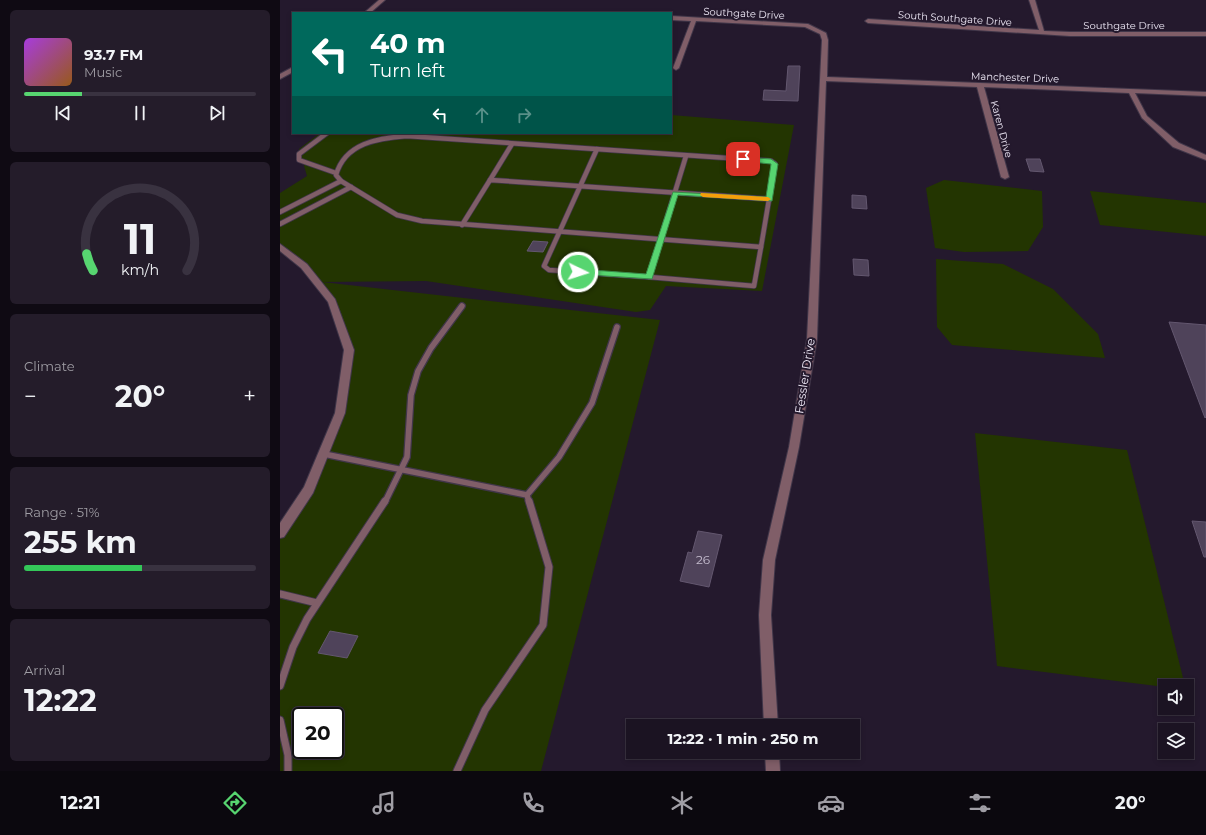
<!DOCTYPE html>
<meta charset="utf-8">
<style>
:root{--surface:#1b1322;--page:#241c2a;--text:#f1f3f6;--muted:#a09ea5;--line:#393240;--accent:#57d570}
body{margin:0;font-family:Montserrat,sans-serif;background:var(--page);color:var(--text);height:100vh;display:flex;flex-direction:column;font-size:15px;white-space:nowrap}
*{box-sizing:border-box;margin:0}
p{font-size:13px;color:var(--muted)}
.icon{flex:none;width:22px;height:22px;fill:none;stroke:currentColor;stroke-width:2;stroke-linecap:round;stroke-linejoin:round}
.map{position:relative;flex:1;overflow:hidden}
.panel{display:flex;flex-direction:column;gap:10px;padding:10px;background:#0f0a13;width:280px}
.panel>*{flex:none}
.guide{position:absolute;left:12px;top:12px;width:380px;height:122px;border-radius:0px;box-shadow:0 2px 6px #0003,0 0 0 1px var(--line);background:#00695c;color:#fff;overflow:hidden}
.tools{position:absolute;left:878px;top:679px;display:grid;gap:8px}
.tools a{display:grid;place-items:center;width:36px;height:36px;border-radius:0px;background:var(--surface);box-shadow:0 2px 6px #0003,0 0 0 1px var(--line);font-size:20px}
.speed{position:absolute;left:12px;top:707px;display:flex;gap:8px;font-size:20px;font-weight:700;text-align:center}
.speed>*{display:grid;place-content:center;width:52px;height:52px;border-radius:50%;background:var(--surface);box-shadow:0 2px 6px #0003,0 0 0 1px var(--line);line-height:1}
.speed .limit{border:2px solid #111;border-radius:6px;background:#fff;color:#111}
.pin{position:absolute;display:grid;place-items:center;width:34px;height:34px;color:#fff;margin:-17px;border-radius:8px;box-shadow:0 2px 6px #0006}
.me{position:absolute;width:44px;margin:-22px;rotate:94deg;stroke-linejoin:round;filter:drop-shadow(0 0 3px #0008)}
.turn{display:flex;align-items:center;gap:14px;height:84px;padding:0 12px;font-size:18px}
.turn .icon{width:52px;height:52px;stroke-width:2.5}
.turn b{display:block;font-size:28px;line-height:34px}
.lanes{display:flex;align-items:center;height:38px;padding:0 12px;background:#0003;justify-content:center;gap:20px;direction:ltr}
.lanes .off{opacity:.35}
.big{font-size:30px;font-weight:700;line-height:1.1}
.panel .widget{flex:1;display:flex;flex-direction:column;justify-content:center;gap:6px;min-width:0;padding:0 14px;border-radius:6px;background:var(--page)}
.panel .dial{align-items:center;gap:0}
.dial svg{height:104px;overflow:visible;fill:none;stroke:var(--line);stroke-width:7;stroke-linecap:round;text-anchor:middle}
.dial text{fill:var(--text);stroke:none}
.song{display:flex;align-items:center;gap:12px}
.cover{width:48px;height:48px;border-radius:6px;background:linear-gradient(135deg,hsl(280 70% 55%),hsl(30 70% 35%))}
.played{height:4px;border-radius:2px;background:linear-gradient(90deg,var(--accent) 25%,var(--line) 25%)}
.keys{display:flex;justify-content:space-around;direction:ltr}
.heat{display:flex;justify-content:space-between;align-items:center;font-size:22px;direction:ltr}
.charge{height:6px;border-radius:3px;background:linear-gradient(90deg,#34c759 51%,var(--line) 0)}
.trip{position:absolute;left:346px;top:719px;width:234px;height:40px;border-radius:0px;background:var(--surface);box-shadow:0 2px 6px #0003,0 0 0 1px var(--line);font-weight:700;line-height:40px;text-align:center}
.menu{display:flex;height:64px;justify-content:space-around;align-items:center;background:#0b080e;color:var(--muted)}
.menu .icon{width:28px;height:28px}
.menu .active{color:var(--accent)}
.menu b{font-size:18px;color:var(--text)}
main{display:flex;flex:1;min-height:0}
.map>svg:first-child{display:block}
.green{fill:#233501;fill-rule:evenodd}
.building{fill:#4f435a;stroke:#63576f}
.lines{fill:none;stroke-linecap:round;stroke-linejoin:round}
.service-far2-casing{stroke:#403649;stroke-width:6}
.service-far1-casing{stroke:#403649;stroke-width:8}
.service-casing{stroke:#403649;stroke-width:9}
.minor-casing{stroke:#403649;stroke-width:2}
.service-far2{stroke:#805e68;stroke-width:4.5}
.service-far1{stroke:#805e68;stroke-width:5.5}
.service{stroke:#805e68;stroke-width:7}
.minor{fill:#805e68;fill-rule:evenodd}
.route{fill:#57d570;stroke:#398a49}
.slow{fill:#f59e0b}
.labels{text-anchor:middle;stroke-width:4;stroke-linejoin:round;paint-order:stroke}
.far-street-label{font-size:10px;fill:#ece6f4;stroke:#24192d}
.street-label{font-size:12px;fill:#ece6f4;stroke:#24192d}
.near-number-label{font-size:12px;fill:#c5bdce}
</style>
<main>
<section class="panel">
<div class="widget">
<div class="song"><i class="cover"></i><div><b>93.7 FM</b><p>Music</p></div></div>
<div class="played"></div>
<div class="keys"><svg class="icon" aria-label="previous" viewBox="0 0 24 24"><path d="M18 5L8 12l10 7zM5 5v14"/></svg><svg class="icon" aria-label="pause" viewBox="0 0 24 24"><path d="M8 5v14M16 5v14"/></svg><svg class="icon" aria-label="next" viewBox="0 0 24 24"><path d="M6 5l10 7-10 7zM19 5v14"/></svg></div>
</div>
<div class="widget dial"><svg viewBox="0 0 100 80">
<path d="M14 69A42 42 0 1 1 86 69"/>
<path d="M14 69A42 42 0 0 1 9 56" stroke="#57d570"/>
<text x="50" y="56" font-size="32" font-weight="700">11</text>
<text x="50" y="72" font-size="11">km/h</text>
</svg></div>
<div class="widget"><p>Climate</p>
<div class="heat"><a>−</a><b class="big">20°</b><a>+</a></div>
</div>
<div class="widget"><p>Range · 51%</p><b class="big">255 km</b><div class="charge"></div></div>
<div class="widget"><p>Arrival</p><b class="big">12:22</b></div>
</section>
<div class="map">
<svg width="926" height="771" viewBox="0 0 926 771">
<rect width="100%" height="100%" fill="#24192d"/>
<g class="green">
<path d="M391 115 514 125 482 291 386 286 370 310 356 312 146 281 42 282 380 320 261 771H0V533L29 490 60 413 69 350 52 301 24 266 0 247V193L27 176 19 149 40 133H391ZM21 716H55V750H21Z"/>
<path d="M664 180 762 191 763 227 748 251 684 252 655 248 646 188Z"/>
<path d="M810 191 926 203V236L820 225Z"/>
<path d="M656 259 723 264 773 289 818 334 825 358 672 345 657 327Z"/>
<path d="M695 433 847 450 905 686 885 687 717 666Z"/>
</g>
<g class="building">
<path d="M508 66H520L518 101 483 100 484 90 506 91Z"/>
<path d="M746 159H760L764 172 750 171Z"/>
<path d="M572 195 586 196 587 209 572 208Z"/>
<path d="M253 241 268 242 263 252 247 251Z"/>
<path d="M573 259 588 260 589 276 574 275Z"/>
<path d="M889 322 926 325V417L925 418Z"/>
<path d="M912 521 926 522V557H924Z"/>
<path d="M418 531 442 535 429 587 400 581 408 552 412 553Z"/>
<path d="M50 631 78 636 67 658 38 653Z"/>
</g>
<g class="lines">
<defs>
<g id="service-far2">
<path d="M47 133 19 154V160L56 173"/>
<path d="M127 136 491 161 495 164 481 247 142 221 117 215 61 181 56 175C65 143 98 138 127 136Z"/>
<path d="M317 149 264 266 269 270 369 277"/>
<path d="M406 156 369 277 474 286 481 247"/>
<path d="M210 180 232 144"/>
<path d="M0 212 61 181"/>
<path d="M0 224 71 187"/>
<path d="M182 225 210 180 489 199"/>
</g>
<g id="service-far1">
<path d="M44 454 247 495 249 502"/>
<path d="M247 495 279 457 312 403 337 327"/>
<path d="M105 502 127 457 131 395 138 371 151 348 182 306"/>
</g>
<g id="service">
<path d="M0 594 37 603"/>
<path d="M0 686 13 647 27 619 105 501"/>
<path d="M0 720 8 755V771"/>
<path d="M177 771 205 710 263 625 269 567 249 501"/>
</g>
<g id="minor">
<path d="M99 0H105L90 13H84Z"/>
<path d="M749 0H755L764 31 790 32H926V36H790L588 23 585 21 588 19 759 30Z"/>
<path d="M391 16 528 24 546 33 548 40 547 77 926 92V96L855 93 867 116 899 143 926 155V160L893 147 862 118 849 93 704 87 729 177 725 179 721 177 697 87 546 81 537 339 519 447 495 560 491 615 498 726H484L479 615 483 560 509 447 527 339 542 40 540 34 525 27 416 21 399 68 396 70 393 68 411 21 391 20Z"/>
<path d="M13 67V72L0 79V74Z"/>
<path d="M0 244 27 264 55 299 74 350 65 413 33 493 4 537 0 538V523L24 487 55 413 64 350 48 302 21 268 0 251Z"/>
<path d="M485 752H499L500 771H486Z"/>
</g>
</defs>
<use href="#service-far2" class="service-far2-casing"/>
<use href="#service-far1" class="service-far1-casing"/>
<use href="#service" class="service-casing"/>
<use href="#minor" class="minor-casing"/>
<use href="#service-far2" class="service-far2"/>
<use href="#service-far1" class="service-far1"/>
<use href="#service" class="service"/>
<use href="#minor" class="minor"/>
</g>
<path class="route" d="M463 157 491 159 498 164 492 201 398 195 372 279 295 274V270L298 269 366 274 393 192 486 197 491 164 460 161 459 159Z"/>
<path class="slow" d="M421 193 488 197 491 199 488 201 423 197 420 195Z"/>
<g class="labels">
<g class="far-street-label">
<text transform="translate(464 13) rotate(3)" y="4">Southgate Drive</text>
<text transform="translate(675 18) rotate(4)" y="4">South Southgate Drive</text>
<text x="844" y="29">Southgate Drive</text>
<text transform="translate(735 77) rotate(2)" y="4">Manchester Drive</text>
<text transform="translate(722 129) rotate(75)" y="4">Karen Drive</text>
</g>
<g class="street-label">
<text transform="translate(525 376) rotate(-81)" y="4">Fessler Drive</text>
</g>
<g class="near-number-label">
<text x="423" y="564">26</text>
</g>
</g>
</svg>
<div class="tools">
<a><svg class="icon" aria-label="sound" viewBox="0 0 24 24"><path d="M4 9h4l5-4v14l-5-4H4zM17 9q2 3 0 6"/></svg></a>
<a><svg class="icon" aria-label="layers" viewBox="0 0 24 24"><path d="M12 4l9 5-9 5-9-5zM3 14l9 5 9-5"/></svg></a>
</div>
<div class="speed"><div class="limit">20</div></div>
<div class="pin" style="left:463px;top:159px;background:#d93025"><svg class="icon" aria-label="arrive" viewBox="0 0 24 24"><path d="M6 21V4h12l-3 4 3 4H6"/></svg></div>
<svg class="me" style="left:298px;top:272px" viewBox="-20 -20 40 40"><circle r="17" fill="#57d570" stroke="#fff" stroke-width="3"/><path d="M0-11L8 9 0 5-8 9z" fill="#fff"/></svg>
<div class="trip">12:22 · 1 min · 250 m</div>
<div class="guide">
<div class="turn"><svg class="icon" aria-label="left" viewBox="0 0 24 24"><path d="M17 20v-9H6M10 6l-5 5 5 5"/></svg><div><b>40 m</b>Turn left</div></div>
<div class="lanes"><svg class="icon" aria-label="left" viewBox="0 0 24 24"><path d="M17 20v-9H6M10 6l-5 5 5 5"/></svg><svg class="icon off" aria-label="ahead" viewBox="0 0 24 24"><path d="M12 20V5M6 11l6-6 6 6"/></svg><svg class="icon off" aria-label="right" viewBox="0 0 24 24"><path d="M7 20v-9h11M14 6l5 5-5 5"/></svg></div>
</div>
</div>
</main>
<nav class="menu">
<b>12:21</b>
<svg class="icon active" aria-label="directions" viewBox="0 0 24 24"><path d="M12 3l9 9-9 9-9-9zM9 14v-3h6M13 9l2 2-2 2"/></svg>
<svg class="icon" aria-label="music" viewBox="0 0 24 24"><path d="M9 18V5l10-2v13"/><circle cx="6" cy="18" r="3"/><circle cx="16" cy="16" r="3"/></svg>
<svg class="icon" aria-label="phone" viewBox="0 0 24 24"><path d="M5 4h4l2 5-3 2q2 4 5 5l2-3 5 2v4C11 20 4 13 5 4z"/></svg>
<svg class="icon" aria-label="climate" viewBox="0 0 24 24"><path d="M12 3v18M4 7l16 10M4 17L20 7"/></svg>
<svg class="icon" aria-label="car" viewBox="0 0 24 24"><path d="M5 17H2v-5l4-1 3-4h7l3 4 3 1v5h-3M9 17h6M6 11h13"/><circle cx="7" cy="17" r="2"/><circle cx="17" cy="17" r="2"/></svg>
<svg class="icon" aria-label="filters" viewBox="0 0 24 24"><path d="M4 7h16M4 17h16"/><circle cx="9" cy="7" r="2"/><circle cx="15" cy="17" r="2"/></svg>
<b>20°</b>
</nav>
